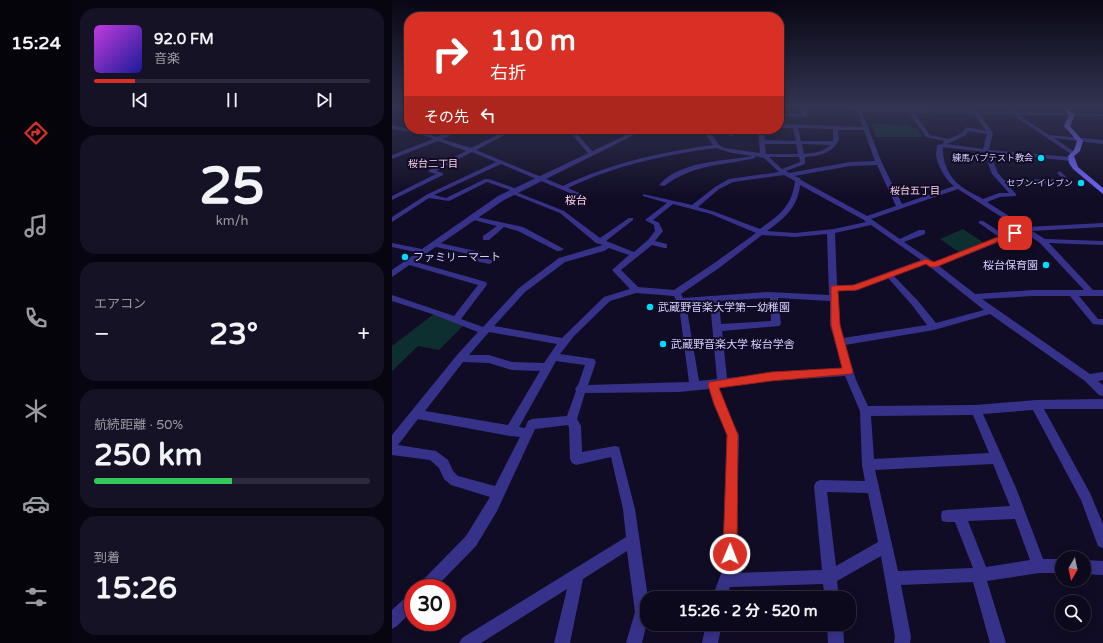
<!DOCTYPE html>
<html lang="ja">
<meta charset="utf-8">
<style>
:root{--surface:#0d091c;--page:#161225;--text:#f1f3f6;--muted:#9a9aa3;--line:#2d2a3b;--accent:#d93025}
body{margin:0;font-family:"Varela Round","Noto Sans JP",sans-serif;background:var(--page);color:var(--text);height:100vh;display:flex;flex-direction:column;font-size:15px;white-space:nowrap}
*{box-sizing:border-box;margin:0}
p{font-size:13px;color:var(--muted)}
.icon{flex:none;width:22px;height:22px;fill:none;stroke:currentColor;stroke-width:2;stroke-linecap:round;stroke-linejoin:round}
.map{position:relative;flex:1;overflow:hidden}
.sheet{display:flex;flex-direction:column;gap:8px;padding:8px;background:#07050f;width:320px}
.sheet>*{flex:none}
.top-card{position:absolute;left:12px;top:12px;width:380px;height:122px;border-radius:16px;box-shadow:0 2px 10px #0003,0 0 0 1px var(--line);background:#d93025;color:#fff;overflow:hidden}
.needle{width:26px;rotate:189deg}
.controls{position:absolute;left:663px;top:551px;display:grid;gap:8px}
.controls a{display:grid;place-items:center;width:36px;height:36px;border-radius:50%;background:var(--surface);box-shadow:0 2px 10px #0003,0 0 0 1px var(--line);font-size:20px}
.speed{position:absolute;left:12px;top:579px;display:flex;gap:8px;font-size:20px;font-weight:700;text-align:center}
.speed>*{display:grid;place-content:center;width:52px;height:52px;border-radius:50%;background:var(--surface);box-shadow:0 2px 10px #0003,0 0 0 1px var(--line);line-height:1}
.speed .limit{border:6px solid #d22;background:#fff;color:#111}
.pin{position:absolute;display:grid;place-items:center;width:34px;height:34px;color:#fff;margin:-17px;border-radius:8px;box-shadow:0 2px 6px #0006}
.me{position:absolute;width:44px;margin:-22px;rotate:1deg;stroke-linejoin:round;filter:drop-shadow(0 0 3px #0008)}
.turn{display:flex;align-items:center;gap:14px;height:84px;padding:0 20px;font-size:18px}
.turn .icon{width:52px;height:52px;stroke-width:2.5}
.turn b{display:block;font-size:28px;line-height:34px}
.then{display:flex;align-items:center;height:38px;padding:0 20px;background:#0003;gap:8px;font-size:15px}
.big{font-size:30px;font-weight:700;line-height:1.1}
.sheet .card{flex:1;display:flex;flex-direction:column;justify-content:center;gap:6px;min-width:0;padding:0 14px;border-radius:16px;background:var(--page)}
.sheet .dial{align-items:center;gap:0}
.dial b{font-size:52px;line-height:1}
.song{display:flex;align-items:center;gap:12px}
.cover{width:48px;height:48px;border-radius:6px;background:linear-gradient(135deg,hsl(290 70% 55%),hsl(240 70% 35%))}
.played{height:4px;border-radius:2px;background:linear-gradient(90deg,var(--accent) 15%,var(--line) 15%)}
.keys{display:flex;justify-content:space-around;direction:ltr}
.heat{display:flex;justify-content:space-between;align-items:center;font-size:22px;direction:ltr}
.charge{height:6px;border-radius:3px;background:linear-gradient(90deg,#34c759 50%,var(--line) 0)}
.trip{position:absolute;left:248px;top:591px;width:216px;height:40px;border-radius:16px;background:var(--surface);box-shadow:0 2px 10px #0003,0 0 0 1px var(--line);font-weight:700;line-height:40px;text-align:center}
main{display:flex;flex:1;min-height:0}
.dock{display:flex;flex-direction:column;width:72px;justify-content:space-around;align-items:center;background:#05040b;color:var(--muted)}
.dock .icon{width:28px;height:28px}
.dock .current{color:var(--accent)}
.dock b{font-size:18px;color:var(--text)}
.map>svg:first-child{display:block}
.green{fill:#0e2f2f}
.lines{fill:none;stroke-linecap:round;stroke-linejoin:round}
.minor{fill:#373289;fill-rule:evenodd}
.tertiary{fill:#373289;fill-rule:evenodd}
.secondary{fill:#6e66ff;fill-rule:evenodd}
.route{fill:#d93025;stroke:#8d1f18}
.poi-dot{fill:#00dbfa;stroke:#110c25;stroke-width:1.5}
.labels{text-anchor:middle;stroke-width:4;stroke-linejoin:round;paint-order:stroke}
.far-poi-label{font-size:9px;fill:#d6cfff;stroke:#110c25;text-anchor:end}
.far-neighbourhood-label{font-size:10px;fill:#ffd1ed;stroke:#110c25}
.far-quarter-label{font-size:11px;fill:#ffd1ed;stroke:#110c25}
.poi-label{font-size:11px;fill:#d6cfff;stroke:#110c25;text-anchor:start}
</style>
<main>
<nav class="dock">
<b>15:24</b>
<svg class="icon current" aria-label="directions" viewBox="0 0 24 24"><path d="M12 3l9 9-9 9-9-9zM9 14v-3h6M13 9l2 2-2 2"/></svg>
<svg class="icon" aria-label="music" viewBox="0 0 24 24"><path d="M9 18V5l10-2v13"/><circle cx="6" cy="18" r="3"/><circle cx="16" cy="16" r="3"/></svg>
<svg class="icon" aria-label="phone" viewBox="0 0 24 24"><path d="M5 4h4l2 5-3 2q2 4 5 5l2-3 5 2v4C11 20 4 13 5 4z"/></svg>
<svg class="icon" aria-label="climate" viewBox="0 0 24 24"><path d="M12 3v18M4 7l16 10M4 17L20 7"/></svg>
<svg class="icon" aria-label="car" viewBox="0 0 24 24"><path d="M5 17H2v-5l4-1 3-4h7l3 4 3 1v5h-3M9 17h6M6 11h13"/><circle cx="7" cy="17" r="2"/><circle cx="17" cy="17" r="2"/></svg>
<svg class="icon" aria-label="filters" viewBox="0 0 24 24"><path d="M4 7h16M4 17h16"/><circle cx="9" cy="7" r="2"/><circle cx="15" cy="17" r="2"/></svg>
</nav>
<section class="sheet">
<div class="card">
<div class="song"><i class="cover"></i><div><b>92.0 FM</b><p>音楽</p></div></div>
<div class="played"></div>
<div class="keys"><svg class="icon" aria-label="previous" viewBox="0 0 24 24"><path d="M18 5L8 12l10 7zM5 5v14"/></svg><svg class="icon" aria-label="pause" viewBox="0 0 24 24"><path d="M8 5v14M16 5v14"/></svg><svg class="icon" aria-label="next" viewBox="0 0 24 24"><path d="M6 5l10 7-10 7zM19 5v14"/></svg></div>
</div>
<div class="card dial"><b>25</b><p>km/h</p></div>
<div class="card"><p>エアコン</p>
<div class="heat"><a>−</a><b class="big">23°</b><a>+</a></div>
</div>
<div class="card"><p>航続距離 · 50%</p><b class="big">250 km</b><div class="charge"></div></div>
<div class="card"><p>到着</p><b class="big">15:26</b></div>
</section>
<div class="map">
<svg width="711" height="643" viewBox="0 0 711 643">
<rect width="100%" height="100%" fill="#110c25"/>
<g class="green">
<path d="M482 124 517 125 521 128H525L531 137H484L480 125H482Z"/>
<path d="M571 229 592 243 567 252 548 239Z"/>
<path d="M42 314 71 326 47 350 26 346 0 371V346Z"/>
</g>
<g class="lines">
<g class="minor">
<path d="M410 107H469V110H515L514 108 517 107 520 110 616 112 610 107H615L623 112 711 114V116L627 115 657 135 711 140V144L662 138 684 153 685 154 682 156 621 115 588 114 601 133 597 150 679 157 682 159 679 161 598 153 606 173 612 180 671 179 665 173 668 171 679 181 676 183 615 184 624 194V196L608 197 595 202 634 227 711 223V227L640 231 653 239 711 241V245L657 243 701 290H711V296H687L706 319H711V325L701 324 678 296H641L590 299 698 374 711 372V380L706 381 711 385V396L707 395 693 381 598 314 542 330 453 345 464 380 476 406 584 405 644 400 711 399V409H652L698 493 711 524V548L706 546 689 500 641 410 591 414 624 488 651 559H670V573H647L595 581 614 643H598L581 582 509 585 519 637 518 643H502L503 637 489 556 445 581 447 598H433L431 584 338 587 334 598H320L330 571 335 435 322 405 317 389 287 392 193 393 185 419 189 426 190 452 223 446 227 447 243 509 256 598 255 622 250 643H234L243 612 235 551 191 579 178 643H162L175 589 89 643H67L70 638 234 537 231 509 219 457 184 465 180 463 178 459 177 427 176 425 143 429 105 511 84 546 43 588H26L28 583 74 536 98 497 59 485 52 479 47 468 38 460 0 455V435L65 355 86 332 40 314 0 301V295L62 316 86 285 14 264 13 262 17 260 94 282 95 284 94 286 69 319 91 327 127 288 167 258 211 245 204 243 168 213 118 193 117 192 118 190 95 182 57 201 37 198 0 222V217L34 195 104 162 80 152 44 171 51 173V175L0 200V196L44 174 37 172V170L74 151 46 141 0 159V155L41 139 28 134 0 129V125L31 132 45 137 65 129H73L50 139 79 148 117 129H124L84 150 171 186C219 163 269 152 321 145L310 129H316L327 145 332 148 368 153 366 129H372L373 140 404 141 401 128H387V124L471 127 465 111 449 108H414L415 117 387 116V114H410ZM470 112 517 113 534 137 552 141 551 144 545 145C545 148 544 152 544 155 545 164 554 181 562 186L510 204 490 163ZM522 113 582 114 594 131 575 127 570 133 557 139 538 135ZM406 128 441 129V141H409ZM446 130H472L483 161 458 162 397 173 394 171 413 164V157C427 156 439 154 447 140ZM576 131 595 134 591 149 555 144 574 135ZM373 144H404L406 154H374ZM410 144 438 145C432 152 421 153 412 154ZM551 147 592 152 600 174 617 193H607L591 199C582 194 571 189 564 182 555 173 550 159 551 147ZM324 148 340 153 360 156C329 162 290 160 267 185L272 186C302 164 329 166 363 158V156L372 158 387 172 337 179 323 187 300 205 251 194V196L275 203 253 220 262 225 263 231 256 240 242 252 214 241 241 220V218H237L208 238 172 211 124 192 126 190 125 189 97 179H93L54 198 42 195 109 164 192 199 195 197 194 196 176 188C224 165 272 155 324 148ZM377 157H407L408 162 390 169ZM485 165 504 206 475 216 409 180 408 178 402 176 458 166ZM392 175 403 181C400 207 387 215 368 229L323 212 306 207 327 189 341 182ZM408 185 472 220 474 222 442 229 403 233 375 231C392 219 406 207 408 185ZM566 189 628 229 613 235 591 221H587V223L607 237 542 262 512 242 533 234V230H527L508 239 479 219ZM281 204 319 214 364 233 321 264 282 290 246 287 229 270 260 245 272 248H275V244L263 241 271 231 267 223 261 220ZM479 225 529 260 461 285H445L443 233ZM632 232 648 243 692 290H641L583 294 547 266ZM435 234 437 295 376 292 291 298 289 294 327 268 370 235 403 237ZM217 248 237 255 220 270 238 289 212 297 170 338 102 326 133 292 173 262 212 251ZM534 264 538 267 592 310 544 323 526 301 502 276ZM496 278 520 305 535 325 451 338 448 325 446 291H462ZM244 293 282 296 287 306 297 382 196 385 204 362 202 359 168 354 182 336 218 301ZM378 298 379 321 329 324 327 301ZM386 298 438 301V325L451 368 379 373 335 378 330 331 387 326 389 324ZM318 302 325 379 307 381 294 304ZM97 332 165 344 152 363 120 362 97 355H77ZM164 361 193 365 186 385 183 389 184 391 175 416 140 419 136 421 133 428 127 427ZM71 362 97 363 120 370 148 371 116 425 33 411ZM453 376 468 411 470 465 473 481 428 480 424 482 422 486 430 570 343 573 347 435 332 405 327 387 379 381ZM581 415 597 453 482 459 479 416ZM26 419 118 436 128 437 103 486 66 476 61 471 56 460 44 451 6 445ZM601 464 618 506 555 510 550 511 549 516 550 521 555 522H563L581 568 506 571 483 470ZM435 492 476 493 486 542 444 566ZM623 519 638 560 594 567 576 521Z"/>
<path d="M181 129H187L186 135 201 152V154H197L181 136Z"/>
<path d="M335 129H341V136H337Z"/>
<path d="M80 216 131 227 172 249 168 251H165L126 231 112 227 97 240H91V236L105 226 78 219V217Z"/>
<path d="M40 242H43L88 252 89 254 87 257 100 260 101 262 97 264 80 260 79 258 81 255 40 246Z"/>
<path d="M0 243 35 250 36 252 32 254 0 247Z"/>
<path d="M692 560 711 561V575L692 574Z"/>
<path d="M21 593V610L5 626 0 629V610L16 595Z"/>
<path d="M314 624H330L326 643H310Z"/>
<path d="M435 624H451L452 643H436Z"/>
</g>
<path class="tertiary" d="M247 129H254L112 200 0 277V270L106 196Z"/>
<path class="secondary" d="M669 107H674L683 115 678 126 691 141 688 151 682 156 686 167 711 188V194L681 169 677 163 676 156 682 150 685 141 672 126 677 115Z"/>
</g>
<linearGradient id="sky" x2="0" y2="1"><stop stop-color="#090714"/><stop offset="0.54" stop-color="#323451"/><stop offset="1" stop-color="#323451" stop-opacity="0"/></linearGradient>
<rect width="711" height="197" fill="url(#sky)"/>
<path class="route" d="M621 231 627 233 544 267H538L534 264 465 290 446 291 448 325 461 372 459 374 379 381 327 388 346 435 345 554 343 559 338 561 333 559 331 554 335 435 322 404 316 385 317 382 379 372 450 368 439 325V286L462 285 534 259 542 262Z"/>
<g class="poi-dot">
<circle cx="649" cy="158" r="4"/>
<circle cx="689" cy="183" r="4"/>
<circle cx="13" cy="257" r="4"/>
<circle cx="654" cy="265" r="4"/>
<circle cx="258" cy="307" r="4"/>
<circle cx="271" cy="344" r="4"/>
</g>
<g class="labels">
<g class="far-poi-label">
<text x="641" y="161">練馬バプテスト教会</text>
<text x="681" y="186">セブン-イレブン</text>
</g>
<g class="far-neighbourhood-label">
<text x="41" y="167">桜台二丁目</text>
<text x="523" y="194">桜台五丁目</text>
</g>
<g class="far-quarter-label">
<text x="184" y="204">桜台</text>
</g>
<g class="poi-label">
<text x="21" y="261">ファミリーマート</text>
<text x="646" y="269" text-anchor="end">桜台保育園</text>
<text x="266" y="311">武蔵野音楽大学第一幼稚園</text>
<text x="279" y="348">武蔵野音楽大学 桜台学舎</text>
</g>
</g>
</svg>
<div class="controls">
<a><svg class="needle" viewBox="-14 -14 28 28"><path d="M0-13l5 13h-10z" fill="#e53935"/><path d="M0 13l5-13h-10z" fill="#9a9aa3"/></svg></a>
<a><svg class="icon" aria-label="search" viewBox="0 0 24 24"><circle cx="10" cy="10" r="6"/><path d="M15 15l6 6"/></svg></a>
</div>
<div class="speed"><div class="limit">30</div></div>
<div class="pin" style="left:623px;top:233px;background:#d93025"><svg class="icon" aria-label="arrive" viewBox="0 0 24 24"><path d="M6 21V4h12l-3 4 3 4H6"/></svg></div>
<svg class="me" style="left:338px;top:554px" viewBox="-20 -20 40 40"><circle r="17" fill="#d93025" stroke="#fff" stroke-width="3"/><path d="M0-11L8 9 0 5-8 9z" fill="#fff"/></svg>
<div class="trip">15:26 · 2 分 · 520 m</div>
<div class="top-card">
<div class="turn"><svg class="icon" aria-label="right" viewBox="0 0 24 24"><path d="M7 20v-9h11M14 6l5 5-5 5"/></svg><div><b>110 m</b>右折</div></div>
<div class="then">その先<svg class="icon" aria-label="left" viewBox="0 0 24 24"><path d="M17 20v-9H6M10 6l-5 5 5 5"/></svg></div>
</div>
</div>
</main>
